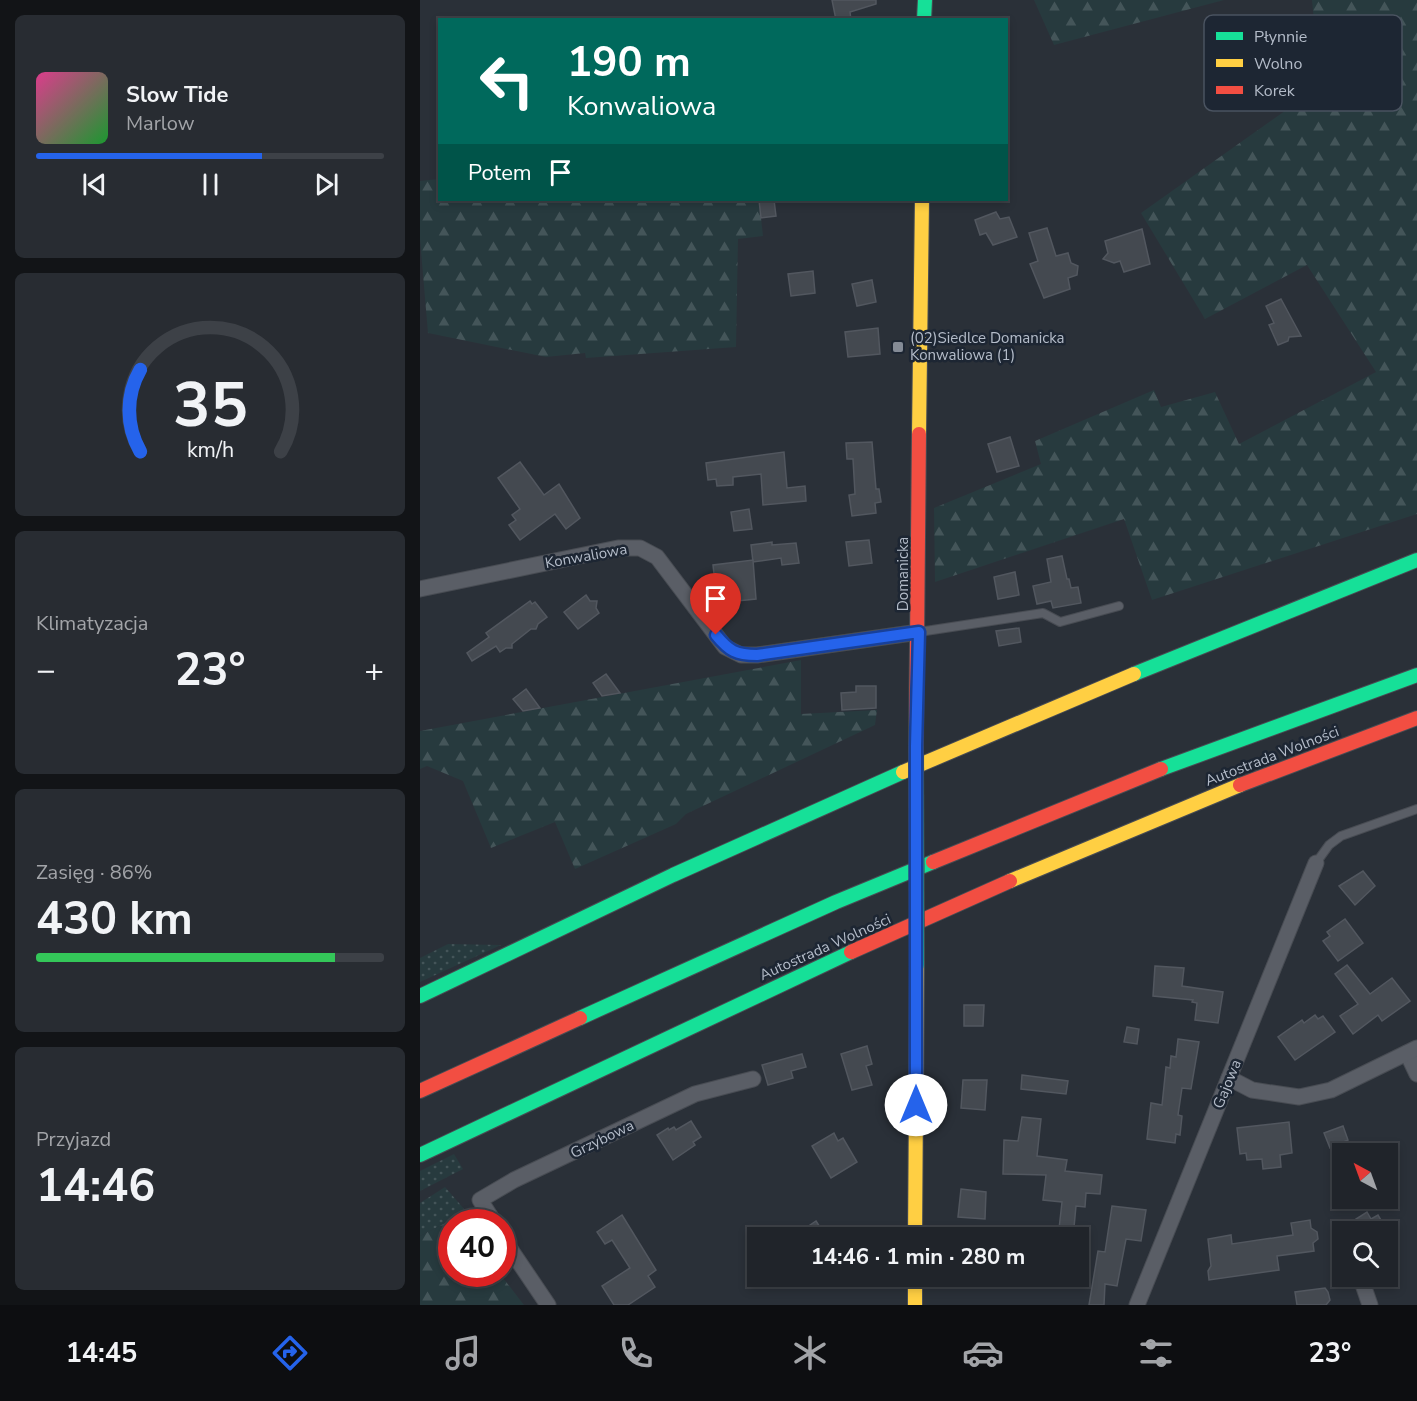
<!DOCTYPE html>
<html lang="pl">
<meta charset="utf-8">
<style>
:root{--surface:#20242a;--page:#282c32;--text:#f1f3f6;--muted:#a2a4a8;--line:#3d4147;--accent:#2563eb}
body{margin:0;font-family:"Nunito Sans",sans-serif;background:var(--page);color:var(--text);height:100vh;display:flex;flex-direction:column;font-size:22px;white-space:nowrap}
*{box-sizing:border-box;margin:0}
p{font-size:20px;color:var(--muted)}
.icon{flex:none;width:33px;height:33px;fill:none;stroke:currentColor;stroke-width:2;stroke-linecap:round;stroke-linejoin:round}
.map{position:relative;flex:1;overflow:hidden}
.drawer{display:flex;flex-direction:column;gap:15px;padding:15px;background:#121417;width:420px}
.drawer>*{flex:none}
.banner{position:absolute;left:18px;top:18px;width:570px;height:183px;border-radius:0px;box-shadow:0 3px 9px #0003,0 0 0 2px var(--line);background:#00695c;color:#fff;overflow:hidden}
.needle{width:39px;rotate:319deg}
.tools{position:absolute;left:912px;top:1143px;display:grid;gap:12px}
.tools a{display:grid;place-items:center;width:66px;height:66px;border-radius:0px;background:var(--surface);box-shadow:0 3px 9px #0003,0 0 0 2px var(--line);font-size:30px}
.speed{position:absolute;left:18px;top:1209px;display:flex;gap:12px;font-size:30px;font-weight:700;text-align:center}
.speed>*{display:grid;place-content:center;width:78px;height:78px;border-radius:50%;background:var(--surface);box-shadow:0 3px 9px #0003,0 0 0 2px var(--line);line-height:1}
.speed .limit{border:9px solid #d22;background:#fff;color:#111}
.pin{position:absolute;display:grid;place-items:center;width:51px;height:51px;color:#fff;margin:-62px -26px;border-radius:50% 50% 50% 0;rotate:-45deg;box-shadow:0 0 6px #0007}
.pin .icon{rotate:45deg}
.me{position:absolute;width:66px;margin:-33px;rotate:0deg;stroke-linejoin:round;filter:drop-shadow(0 0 4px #0008)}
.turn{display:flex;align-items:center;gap:21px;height:126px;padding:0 30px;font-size:27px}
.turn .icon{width:78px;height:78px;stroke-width:2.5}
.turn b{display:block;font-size:42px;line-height:51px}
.then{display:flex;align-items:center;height:57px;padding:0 30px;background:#0003;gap:12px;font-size:22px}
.big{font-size:45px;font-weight:700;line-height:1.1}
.drawer .tile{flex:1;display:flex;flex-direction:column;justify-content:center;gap:9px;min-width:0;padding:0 21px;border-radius:9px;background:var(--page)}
.drawer .dial{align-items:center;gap:0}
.dial svg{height:156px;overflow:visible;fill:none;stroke:var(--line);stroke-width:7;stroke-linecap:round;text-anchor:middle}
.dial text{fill:var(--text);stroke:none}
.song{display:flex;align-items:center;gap:18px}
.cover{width:72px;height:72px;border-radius:9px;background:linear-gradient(135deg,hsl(330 70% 55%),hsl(130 70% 35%))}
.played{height:6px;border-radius:3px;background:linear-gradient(90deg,var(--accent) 65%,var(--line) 65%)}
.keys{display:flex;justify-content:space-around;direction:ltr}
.heat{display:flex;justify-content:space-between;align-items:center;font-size:33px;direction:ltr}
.charge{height:9px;border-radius:4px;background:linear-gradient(90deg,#34c759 86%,var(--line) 0)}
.trip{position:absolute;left:327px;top:1227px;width:342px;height:60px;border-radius:0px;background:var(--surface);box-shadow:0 3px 9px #0003,0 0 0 2px var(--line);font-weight:700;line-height:60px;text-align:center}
.tabs{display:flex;height:96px;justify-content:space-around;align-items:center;background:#0d0e11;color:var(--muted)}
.tabs .icon{width:42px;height:42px}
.tabs .selected{color:var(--accent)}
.tabs b{font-size:27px;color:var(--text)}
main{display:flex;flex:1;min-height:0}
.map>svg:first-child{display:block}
.grass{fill:url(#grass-dots)}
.forest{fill:url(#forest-firs)}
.building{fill:#444950;stroke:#52575f;stroke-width:1.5}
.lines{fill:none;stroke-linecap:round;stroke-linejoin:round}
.lane-casing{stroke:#484c53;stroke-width:10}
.street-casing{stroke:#484c53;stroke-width:17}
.fast-casing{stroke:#484c53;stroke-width:16}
.slow-casing{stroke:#484c53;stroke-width:16}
.jam-casing{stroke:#484c53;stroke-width:16}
.lane{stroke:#5a5e66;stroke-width:8}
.street{stroke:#5a5e66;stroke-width:15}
.fast{stroke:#16e098;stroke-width:14}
.slow{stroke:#ffcf43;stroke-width:14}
.jam{stroke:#f24e42;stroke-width:14}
.fast-bridge-casing{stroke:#484c53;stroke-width:16;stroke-linecap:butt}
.fast-bridge{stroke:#16e098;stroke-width:14}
.route-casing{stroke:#184099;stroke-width:15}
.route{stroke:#2563eb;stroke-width:10}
.poi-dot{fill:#848b96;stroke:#1d2633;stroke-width:2}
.labels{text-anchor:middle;stroke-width:5;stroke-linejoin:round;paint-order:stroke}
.poi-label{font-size:15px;fill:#b4bcc9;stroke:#1d2633;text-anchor:start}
.street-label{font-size:15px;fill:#b4bcc9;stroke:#1d2633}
.key{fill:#1d2633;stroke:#4a5360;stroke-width:1.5}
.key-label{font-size:16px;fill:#b4bcc9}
</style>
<main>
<section class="drawer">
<div class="tile">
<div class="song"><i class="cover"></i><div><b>Slow Tide</b><p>Marlow</p></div></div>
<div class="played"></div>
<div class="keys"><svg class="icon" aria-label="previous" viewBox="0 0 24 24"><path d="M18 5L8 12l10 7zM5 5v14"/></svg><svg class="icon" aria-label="pause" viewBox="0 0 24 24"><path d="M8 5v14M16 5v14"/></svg><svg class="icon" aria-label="next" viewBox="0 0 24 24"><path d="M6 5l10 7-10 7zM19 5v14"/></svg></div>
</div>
<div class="tile dial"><svg viewBox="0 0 100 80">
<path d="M14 69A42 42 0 1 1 86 69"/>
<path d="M14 69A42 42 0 0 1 14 27" stroke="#2563eb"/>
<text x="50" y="56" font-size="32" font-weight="700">35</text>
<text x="50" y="72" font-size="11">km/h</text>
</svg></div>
<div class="tile"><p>Klimatyzacja</p>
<div class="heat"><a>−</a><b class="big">23°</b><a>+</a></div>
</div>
<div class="tile"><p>Zasięg · 86%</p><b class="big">430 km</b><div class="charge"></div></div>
<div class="tile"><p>Przyjazd</p><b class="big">14:46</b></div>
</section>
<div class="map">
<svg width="997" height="1305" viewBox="0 0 997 1305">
<defs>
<pattern id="grass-dots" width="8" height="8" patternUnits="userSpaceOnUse" patternTransform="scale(1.5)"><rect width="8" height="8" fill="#273a3e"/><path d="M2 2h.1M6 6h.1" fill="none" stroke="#445559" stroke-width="1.8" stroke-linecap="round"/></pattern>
<pattern id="forest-firs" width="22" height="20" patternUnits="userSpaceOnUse" patternTransform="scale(1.5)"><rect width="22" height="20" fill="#273a3e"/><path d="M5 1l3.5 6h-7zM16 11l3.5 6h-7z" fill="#445559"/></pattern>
</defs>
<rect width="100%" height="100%" fill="#2a3038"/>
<g class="grass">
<path d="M28 944 81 945 0 982V958Z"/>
<path d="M34 1154 43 1169 0 1191V1171Z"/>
<path d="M25 1187 45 1210 37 1217 0 1236V1203Z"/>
</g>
<g class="forest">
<path d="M614 0H804L634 45Z"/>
<path d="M892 0H997V514L732 600 704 519 515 582 514 508 621 464 615 441 734 390 741 407 795 392 819 444 956 372 887 265 785 319 721 213 900 86Z"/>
<path d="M19 179 20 200H339L343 236 318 239 316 347 166 358 165 353 126 357 8 333 0 239V181Z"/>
<path d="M381 660V714L457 710 455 725 266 814 256 824 155 869 135 822 71 848 43 781 7 766 0 769V731Z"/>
<path d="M37 1217 41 1222H32V1274H80L104 1305H0V1236Z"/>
</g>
<g class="building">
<path d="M412 0H456V4L430 12 431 20H416Z"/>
<path d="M339 200H354L356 216 341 218Z"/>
<path d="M576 212 580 219 589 217 597 237 573 245 566 233 560 235 555 220Z"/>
<path d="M627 228 636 256 648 253 651 263 658 266 657 275 648 278 650 289 624 298 610 264 618 261 609 233Z"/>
<path d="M722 229 730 264 704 272 700 261 694 263 683 259 688 253 685 241Z"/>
<path d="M393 271 395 293 371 296 368 274Z"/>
<path d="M452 280 456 302 437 306 432 284Z"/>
<path d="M861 299 881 336 869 337 868 341 858 345 849 325 854 323 846 306Z"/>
<path d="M458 328 460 354 428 357 425 332Z"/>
<path d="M590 437 599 466 577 472 568 444Z"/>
<path d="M452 442 456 489H459L461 502 455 503 456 513 432 516 429 495 435 494 433 459H427L426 443Z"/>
<path d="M364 452 367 488 385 486 386 501 343 505 341 474 313 477V485L297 486 296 479 288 480 286 463Z"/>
<path d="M100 462 124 495 139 484 160 518 146 529 135 514 100 540 89 525 96 520 92 515 100 509 78 478Z"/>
<path d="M329 509 332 529 314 531 311 512Z"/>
<path d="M449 540 452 563 429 566 426 542Z"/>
<path d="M352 542V545L376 543 379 563 362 565 361 558 333 562 331 545Z"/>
<path d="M642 556 647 579H649L651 588 658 587 661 603 633 608 631 601 617 604 613 586 631 582 627 559Z"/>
<path d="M333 560 336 599 307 602 304 582 295 583 293 565Z"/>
<path d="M595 572 599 595 578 599 574 577Z"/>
<path d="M166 595 170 601H177L176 608 179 613 158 629 144 612Z"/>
<path d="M110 601 112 604 115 602 127 617 118 624 116 629H111L92 644V648H86L80 652 76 646 52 661 47 653 69 637 66 633Z"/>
<path d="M599 628 601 642 579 646 576 631Z"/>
<path d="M186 674 200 693 182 696 173 683Z"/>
<path d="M436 686H456V708L422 710 421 693 436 692Z"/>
<path d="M106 689 120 708 103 711 93 699Z"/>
<path d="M943 871 955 886 935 905 919 886Z"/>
<path d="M925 919 943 943 918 961 903 941 910 936 907 932Z"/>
<path d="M927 965 950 994 972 978 990 1001 962 1021 958 1015 933 1034 920 1016 938 1004 915 974Z"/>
<path d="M735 966 764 968 762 986 803 992 798 1023 775 1020 777 1003 772 1002 773 1000 733 996Z"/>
<path d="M544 1005H564L563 1026H544Z"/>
<path d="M895 1015 898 1019 903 1016 915 1032 875 1060 858 1037 882 1020 884 1023Z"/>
<path d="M707 1027 719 1029 717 1044 704 1042Z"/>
<path d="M758 1039 779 1042 771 1089 762 1088 758 1115 762 1116 760 1135 756 1134 755 1143 727 1139 731 1103 742 1105 746 1067 750 1068 751 1056 756 1057Z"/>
<path d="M447 1046 452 1064 446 1066 452 1085 432 1090 421 1054Z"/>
<path d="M382 1054 386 1067 371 1071 373 1078 348 1085 342 1065Z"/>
<path d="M602 1075 648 1081 646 1094 601 1089Z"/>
<path d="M543 1080H567L565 1110 541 1108Z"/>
<path d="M602 1117 621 1119 617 1156 647 1160 645 1171 682 1175 680 1194 666 1193 665 1207 656 1206 653 1238H638L642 1202 623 1200 626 1175 583 1174 584 1140 598 1141Z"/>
<path d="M271 1121 281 1137 273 1142 275 1145 253 1160 237 1135 248 1128 249 1130 254 1127 256 1130Z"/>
<path d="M869 1122 872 1153 860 1155 861 1167 843 1169 842 1159 827 1160 826 1153 820 1154 817 1128Z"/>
<path d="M923 1126 928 1140 910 1148 904 1133Z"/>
<path d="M414 1133 418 1141 423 1138 437 1162 411 1178 392 1146Z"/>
<path d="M541 1189 566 1192 565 1219 538 1217Z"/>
<path d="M692 1206 726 1210 721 1241 706 1239 697 1286 685 1284 684 1305H669L678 1251 685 1252Z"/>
<path d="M947 1212 951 1219 958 1215 968 1232H931L940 1226 936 1219Z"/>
<path d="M202 1215 236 1270 228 1276 235 1287 208 1305H194L182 1286 210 1268 192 1240 185 1244 177 1232Z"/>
<path d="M890 1220 891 1228 897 1232 898 1239 893 1243 894 1251 857 1256 859 1270 789 1280 788 1271 791 1266 788 1239 811 1235 812 1244 873 1235 871 1223Z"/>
<path d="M396 1221 407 1238H371Z"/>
<path d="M905 1288 908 1292 910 1300 906 1305H877L875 1292Z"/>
</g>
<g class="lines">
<defs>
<g id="lane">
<path d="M499 632 623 613 640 622 699 606"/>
<path d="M896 863 909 845 921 836 997 809"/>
</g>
<g id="street">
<path d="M0 589 198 548H220L237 557 305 647 321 655H337L499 632"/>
<path d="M987 1053 997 1074"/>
<path d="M809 1078 832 1090 879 1097 911 1090 997 1048"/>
<path d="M74 1222 60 1200 94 1180 275 1094 333 1079"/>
<path d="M82 1237 128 1305"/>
<path d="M940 1276 950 1305"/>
<path d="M717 1305 896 863"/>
</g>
<g id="fast">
<path d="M504 20 505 0"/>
<path d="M714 674 997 560"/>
<path d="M741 769 997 675"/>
<path d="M0 996 253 875 483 772"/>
<path d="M160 1018 416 902 513 862"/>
<path d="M0 1155 431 952"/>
</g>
<g id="slow">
<path d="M499 434 502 200"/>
<path d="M483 772 714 674"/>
<path d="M590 881 820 785"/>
<path d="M495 1238 497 965"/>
<path d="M495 1276V1305"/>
</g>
<g id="jam">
<path d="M496 746 499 434"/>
<path d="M820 785 997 718"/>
<path d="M513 862 741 769"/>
<path d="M431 952 590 881"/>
<path d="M0 1091 160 1018"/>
</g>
</defs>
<use href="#lane" class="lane-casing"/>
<use href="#street" class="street-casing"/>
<use href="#fast" class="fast-casing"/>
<use href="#slow" class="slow-casing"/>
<use href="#jam" class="jam-casing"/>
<use href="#lane" class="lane"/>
<use href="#street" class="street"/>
<use href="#fast" class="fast"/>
<use href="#slow" class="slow"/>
<use href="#jam" class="jam"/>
<defs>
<path id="fast-bridge" d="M496 746 497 965"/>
</defs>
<use href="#fast-bridge" class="fast-bridge-casing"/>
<use href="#fast-bridge" class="fast-bridge"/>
</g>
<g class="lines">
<defs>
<path id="route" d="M296 635C309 651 316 655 337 655L499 632 496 746V1105"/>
</defs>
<use href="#route" class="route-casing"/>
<use href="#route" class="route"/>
</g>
<rect class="poi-dot" x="472" y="341" width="12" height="12" rx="3"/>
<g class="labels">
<g class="poi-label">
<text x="490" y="343">(02)Siedlce Domanicka<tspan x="490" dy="17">Konwaliowa (1)</tspan></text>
</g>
<g class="street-label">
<text transform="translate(166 556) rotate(-10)" y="5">Konwaliowa</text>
<text transform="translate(483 574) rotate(-90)" y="5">Domanicka</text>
<text transform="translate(852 756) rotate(-21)" y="5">Autostrada Wolności</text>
<text transform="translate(405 947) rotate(-24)" y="5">Autostrada Wolności</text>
<text transform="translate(807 1084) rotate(-68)" y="5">Gajowa</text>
<text transform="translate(182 1139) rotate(-26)" y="5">Grzybowa</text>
</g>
</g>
<rect x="784" y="15" width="198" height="96" rx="9" class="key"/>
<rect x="796" y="32" width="27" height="8" fill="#16e098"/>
<rect x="796" y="59" width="27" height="8" fill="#ffcf43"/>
<rect x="796" y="86" width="27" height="8" fill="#f24e42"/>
<g class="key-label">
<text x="834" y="42">Płynnie</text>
<text x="834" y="69">Wolno</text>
<text x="834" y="96">Korek</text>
</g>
</svg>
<div class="tools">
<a><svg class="needle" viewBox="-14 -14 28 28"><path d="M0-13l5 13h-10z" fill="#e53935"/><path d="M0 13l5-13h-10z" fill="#a2a4a8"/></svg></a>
<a><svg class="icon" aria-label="search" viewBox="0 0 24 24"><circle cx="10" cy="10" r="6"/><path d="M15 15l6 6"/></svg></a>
</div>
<div class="speed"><div class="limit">40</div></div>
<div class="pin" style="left:296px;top:635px;background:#d93025"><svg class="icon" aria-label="arrive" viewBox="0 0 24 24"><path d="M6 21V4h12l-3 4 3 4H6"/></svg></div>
<svg class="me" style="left:496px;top:1105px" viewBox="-20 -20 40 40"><circle r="19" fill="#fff"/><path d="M0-13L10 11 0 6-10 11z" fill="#2563eb"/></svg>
<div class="trip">14:46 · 1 min · 280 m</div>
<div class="banner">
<div class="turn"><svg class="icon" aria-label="left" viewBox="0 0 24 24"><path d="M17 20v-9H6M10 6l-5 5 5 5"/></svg><div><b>190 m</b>Konwaliowa</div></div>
<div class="then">Potem<svg class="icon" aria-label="arrive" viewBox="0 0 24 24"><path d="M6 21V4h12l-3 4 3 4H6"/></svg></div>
</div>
</div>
</main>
<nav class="tabs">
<b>14:45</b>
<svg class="icon selected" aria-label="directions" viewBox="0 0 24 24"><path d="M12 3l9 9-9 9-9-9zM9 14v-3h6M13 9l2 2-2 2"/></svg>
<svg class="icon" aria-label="music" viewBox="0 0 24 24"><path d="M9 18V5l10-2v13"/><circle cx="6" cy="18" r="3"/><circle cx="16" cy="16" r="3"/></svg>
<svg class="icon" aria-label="phone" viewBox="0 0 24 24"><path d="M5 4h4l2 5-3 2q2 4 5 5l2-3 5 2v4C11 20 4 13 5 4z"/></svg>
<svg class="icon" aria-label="climate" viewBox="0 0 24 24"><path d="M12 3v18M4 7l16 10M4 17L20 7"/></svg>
<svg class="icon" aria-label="car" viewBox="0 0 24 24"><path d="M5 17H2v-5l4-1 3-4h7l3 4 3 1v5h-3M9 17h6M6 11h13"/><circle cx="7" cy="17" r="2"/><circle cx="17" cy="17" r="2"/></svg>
<svg class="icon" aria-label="filters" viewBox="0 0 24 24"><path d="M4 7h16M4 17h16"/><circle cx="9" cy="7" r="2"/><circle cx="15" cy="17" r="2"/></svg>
<b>23°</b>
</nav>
